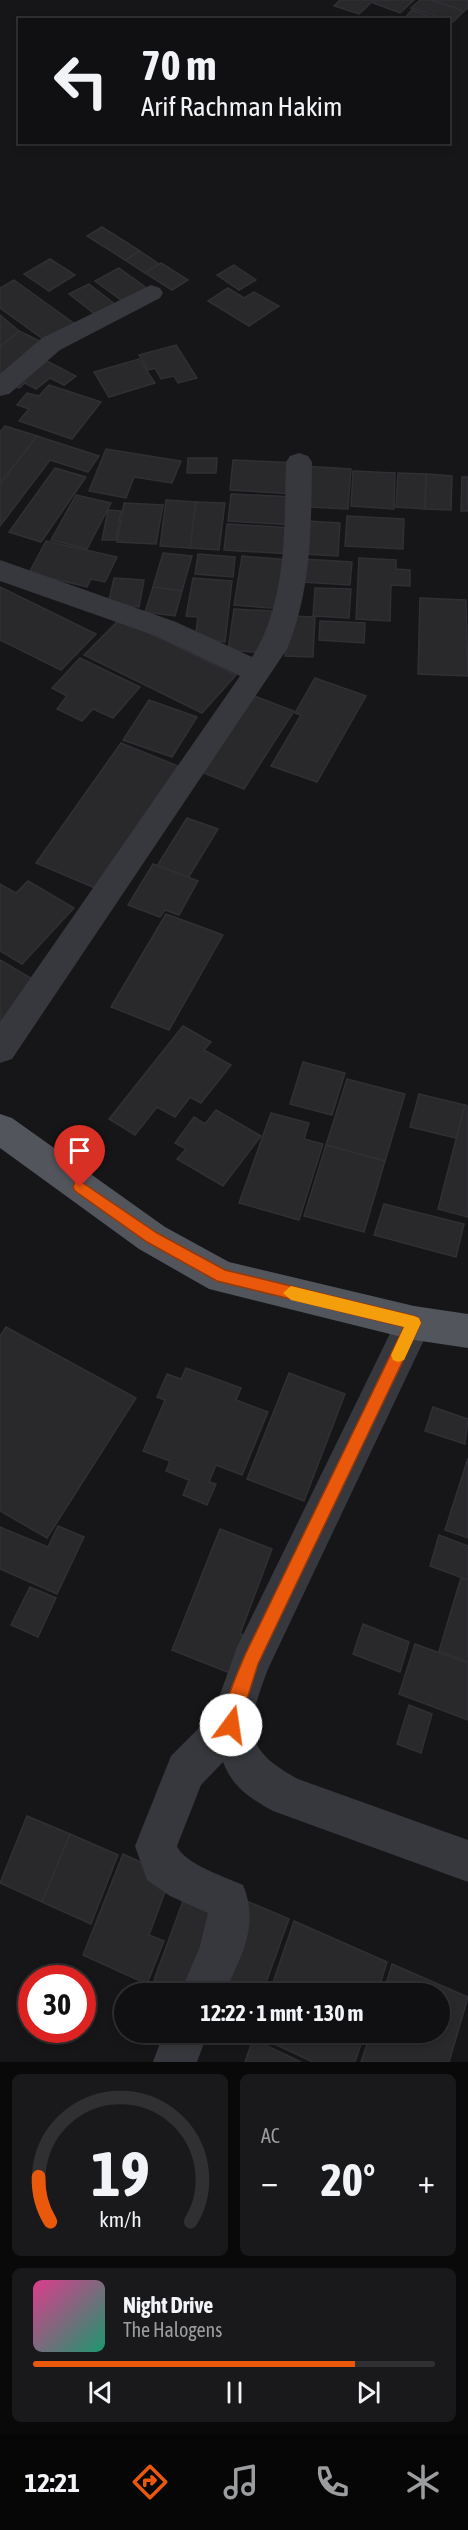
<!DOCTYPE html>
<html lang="id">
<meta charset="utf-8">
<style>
:root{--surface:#101012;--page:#19191b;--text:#f1f3f6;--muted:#9c9d9f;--line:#303032;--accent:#ea580c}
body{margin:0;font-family:"Asap Condensed",sans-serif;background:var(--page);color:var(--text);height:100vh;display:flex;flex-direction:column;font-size:22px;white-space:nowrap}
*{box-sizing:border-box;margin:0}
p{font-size:20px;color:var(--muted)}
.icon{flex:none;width:33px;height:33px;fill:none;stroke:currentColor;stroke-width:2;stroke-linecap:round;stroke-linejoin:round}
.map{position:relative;height:2062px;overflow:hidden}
.sheet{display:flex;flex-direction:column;gap:12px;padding:12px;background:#09090a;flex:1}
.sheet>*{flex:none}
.guide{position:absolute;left:18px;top:18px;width:432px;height:126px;border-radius:0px;box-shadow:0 3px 9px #0003,0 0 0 2px var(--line);background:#101012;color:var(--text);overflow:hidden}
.speed{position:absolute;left:18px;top:1965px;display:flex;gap:12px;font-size:30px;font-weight:700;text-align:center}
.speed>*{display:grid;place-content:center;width:78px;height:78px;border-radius:50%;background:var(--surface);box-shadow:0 3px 9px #0003,0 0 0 2px var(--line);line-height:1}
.speed .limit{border:9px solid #d22;background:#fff;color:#111}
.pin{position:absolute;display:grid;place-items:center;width:51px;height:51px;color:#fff;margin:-62px -26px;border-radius:50% 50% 50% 0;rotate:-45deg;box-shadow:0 0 6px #0007}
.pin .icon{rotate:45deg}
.me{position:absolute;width:66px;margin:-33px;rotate:14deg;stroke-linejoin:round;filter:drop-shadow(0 0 4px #0008)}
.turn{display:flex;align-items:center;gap:21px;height:126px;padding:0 24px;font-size:27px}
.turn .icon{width:78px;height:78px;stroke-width:2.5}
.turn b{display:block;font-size:42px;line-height:51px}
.big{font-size:45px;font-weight:700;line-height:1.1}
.sheet .card{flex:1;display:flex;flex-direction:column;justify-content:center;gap:9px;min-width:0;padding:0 21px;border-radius:9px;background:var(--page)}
.sheet .dial{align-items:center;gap:0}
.dial svg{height:156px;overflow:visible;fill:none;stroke:var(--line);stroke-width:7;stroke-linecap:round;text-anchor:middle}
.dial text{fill:var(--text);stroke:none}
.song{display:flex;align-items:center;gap:18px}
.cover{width:72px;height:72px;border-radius:9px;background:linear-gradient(135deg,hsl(330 70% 55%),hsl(160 70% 35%))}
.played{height:6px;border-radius:3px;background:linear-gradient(90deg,var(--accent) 80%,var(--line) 80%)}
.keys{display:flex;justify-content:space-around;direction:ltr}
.heat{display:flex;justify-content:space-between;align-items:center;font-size:33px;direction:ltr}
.sheet .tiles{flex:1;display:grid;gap:12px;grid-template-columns:1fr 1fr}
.card:last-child{grid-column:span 2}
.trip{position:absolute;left:114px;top:1983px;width:336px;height:60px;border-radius:30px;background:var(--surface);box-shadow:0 3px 9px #0003,0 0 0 2px var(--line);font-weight:700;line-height:60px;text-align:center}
.dock{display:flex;height:96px;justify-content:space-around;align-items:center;background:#060607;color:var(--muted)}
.dock .icon{width:42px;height:42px}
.dock .active{color:var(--accent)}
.dock b{font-size:27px;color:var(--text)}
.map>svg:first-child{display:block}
.building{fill:#29292c;stroke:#303034;stroke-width:1.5}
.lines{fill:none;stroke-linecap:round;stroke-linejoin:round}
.street{fill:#37383d;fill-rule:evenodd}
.primary{fill:#53555c;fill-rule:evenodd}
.route{fill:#ea580c;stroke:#983908;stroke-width:1.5}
.slow{fill:#f59e0b}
</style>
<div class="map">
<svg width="468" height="2062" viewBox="0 0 468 2062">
<rect width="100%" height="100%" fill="#161618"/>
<g class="building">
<path d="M340 0H374L359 14 334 6Z"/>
<path d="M376 0H414L400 13 373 3Z"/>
<path d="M420 0H431L464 11 453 22 411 8Z"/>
<path d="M431 0H468V8L464 11Z"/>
<path d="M412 10 440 20H403Z"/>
<path d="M102 227 140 251 125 260 87 236Z"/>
<path d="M140 251 159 264 145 273 125 260Z"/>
<path d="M50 259 75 275 49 291 24 274Z"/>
<path d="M161 263 188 280 172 290 145 273Z"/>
<path d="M234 265 256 280 239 290 217 275Z"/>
<path d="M119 268 148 289 124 302 95 281Z"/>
<path d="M14 280 76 325 46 341 0 308V288Z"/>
<path d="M89 284 116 305 96 315 69 294Z"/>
<path d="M228 288 244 298 254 292 279 306 249 326 208 301Z"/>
<path d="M0 315 19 331 0 347Z"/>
<path d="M19 331 46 344 0 382V347Z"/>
<path d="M176 345 197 378 178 383 174 376 161 379 155 368 148 370 139 355Z"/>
<path d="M39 357 76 376 64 385 50 378 36 389 25 383 19 388 8 382Z"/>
<path d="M139 359 155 383 109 397 94 372Z"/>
<path d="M49 385 101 402 72 439 19 421 29 409 17 405 27 393 39 396Z"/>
<path d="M5 426 37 436 0 484V432Z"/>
<path d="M37 436 99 456 88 472 50 460 0 526V484Z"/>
<path d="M106 449 181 461 172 483 134 477 126 498 89 491Z"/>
<path d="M188 458H217L216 473H187Z"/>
<path d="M233 460 298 463 295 494 230 490Z"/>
<path d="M302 466 351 469 348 509 309 507Z"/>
<path d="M55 468 86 477 41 542 9 532Z"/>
<path d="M353 471 395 473 394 509 351 506Z"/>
<path d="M398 473 426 474 425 509 396 507Z"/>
<path d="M426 474 452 476 451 510 425 509Z"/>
<path d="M462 477H468V511H461Z"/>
<path d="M231 494 295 497 293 525 228 521Z"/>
<path d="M76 495 111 503 87 549 51 540Z"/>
<path d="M166 500 196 502 190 548 160 546Z"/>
<path d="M196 502 225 503 219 550 190 548Z"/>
<path d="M124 503 163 505 156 544 117 542Z"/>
<path d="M108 510 121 511 116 540H102Z"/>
<path d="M347 516 404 519 403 549 345 546Z"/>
<path d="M307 521 340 523 338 556 304 554Z"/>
<path d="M227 524 294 528 292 554 224 550Z"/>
<path d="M46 541 117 557 105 582 91 579 87 587 29 573Z"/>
<path d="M163 553 192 556 182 591 153 587Z"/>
<path d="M198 554 235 557 233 577 195 574Z"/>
<path d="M242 556 290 560 282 609 234 605Z"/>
<path d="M359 558 396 560V569L410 570V586L391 585 390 621 356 619Z"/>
<path d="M303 559 352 562 350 585 302 582Z"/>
<path d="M114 578 144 580 139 607 108 604Z"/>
<path d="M193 578 232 581 225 642 195 639 198 617 186 616Z"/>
<path d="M0 587 96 634 61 670 0 640Z"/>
<path d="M153 587 182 591 175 616 145 612Z"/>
<path d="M315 588 351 589 349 618 313 616Z"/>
<path d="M420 598 466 600 468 676 418 674Z"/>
<path d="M234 609 272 611 266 653 228 650Z"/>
<path d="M289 616 315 617 313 657 285 656Z"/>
<path d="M120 619 236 675 202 713 84 655Z"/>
<path d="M320 621 365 623 364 643 319 640Z"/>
<path d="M80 658 140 687 113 718 93 709 82 721 57 709 67 696 52 688Z"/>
<path d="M315 678 366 696 317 782 271 766 301 715 295 713Z"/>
<path d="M252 695 294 711 244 789 201 772Z"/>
<path d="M149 700 197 717 172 757 123 740Z"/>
<path d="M121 743 178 766 95 888 36 863Z"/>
<path d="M187 818 218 829 188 878 157 866Z"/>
<path d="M153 864 198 881 179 915 165 910 160 917 128 905Z"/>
<path d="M28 881 74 908 22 964 0 951V884L16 893Z"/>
<path d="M166 914 223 935 169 1030 111 1007Z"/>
<path d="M0 960 39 983 2 1023 0 1022Z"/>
<path d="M183 1026 211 1042 204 1050 231 1065 201 1103 190 1097 175 1117 157 1107 135 1135 109 1119Z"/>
<path d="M303 1062 345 1073 332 1115 290 1104Z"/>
<path d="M347 1079 405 1094 385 1161 326 1145Z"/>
<path d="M419 1094 465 1105 456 1138 410 1127Z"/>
<path d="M465 1105 468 1106V1217L438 1209Z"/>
<path d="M216 1110 261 1136 223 1186 177 1159 186 1149 175 1143 194 1117 205 1124Z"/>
<path d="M271 1113 309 1123 304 1139 323 1144 299 1220 239 1203Z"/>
<path d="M326 1145 385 1161 364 1232 304 1216Z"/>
<path d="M384 1204 464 1224 456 1257 374 1235Z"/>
<path d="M6 1327 136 1398 47 1538 0 1511V1336Z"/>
<path d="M186 1368 241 1388 236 1400 268 1412 242 1475 216 1465 209 1482 216 1484 207 1505 183 1495 189 1480 166 1471 170 1461 143 1451 165 1400 157 1397 167 1374 181 1379Z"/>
<path d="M289 1373 345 1394 304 1501 247 1479Z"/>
<path d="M433 1407 468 1419 465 1444 425 1431Z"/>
<path d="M468 1458V1538L445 1530Z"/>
<path d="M58 1526 84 1537 57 1594 0 1569V1527L48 1547Z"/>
<path d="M220 1529 272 1549 240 1634 250 1637 235 1675 172 1650Z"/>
<path d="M439 1535 468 1546V1580L430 1566Z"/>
<path d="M461 1578 468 1580V1662L439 1651Z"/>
<path d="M30 1587 56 1598 38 1637 11 1625Z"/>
<path d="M363 1624 409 1642 400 1672 353 1654Z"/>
<path d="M415 1644 468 1663V1720L399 1694Z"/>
<path d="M409 1705 432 1714 421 1753 397 1744Z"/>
<path d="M27 1816 70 1834 42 1902 0 1883Z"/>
<path d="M70 1834 118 1855 91 1924 42 1902Z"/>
<path d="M123 1854 171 1876 149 1935 164 1941 147 1984 83 1955Z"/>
<path d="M242 1899 289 1919 262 1994H208Z"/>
<path d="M183 1901 226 1919 181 1994 154 1980Z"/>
<path d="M294 1921 387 1962 377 1994H269Z"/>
<path d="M392 1964 468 1997 449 2062H361L371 2032H440V1994H383Z"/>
<path d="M255 2032H365L355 2062H313L255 2035Z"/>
<path d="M253 2039 301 2062H245Z"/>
</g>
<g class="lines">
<g class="street">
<path d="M151 285 160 288 163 293 160 298 60 350 9 394 0 396V374L42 338Z"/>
<path d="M299 453 308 456 312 462C311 527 312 589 287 649L12 1059 0 1063V1022L240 676 156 636 0 581V560L176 622 252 657C288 601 284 526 286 462L290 456Z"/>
<path d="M414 1306 427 1311 432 1323 268 1669C248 1724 238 1747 298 1779L468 1840V1882L273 1811C250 1798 233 1788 223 1762L201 1785 177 1846C183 1863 227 1878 243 1885 260 1926 241 1956 224 1994H180L200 1946 208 1913 170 1896 147 1880 135 1846 171 1756 213 1714 237 1647 401 1311Z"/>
<path d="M164 2032H208L197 2062H153Z"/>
</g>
<path class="primary" d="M0 1114 12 1118 165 1227 229 1262 414 1306 468 1314V1348L414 1340 209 1289 139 1249 0 1148Z"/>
</g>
<path class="route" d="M80 1181 157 1233 225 1270 414 1316 419 1318 421 1323 258 1664 237 1731 231 1733 225 1731C218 1714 238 1672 245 1655L404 1327 217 1281 147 1242 75 1191 73 1187 75 1182Z"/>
<path class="slow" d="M291 1286 414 1316 419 1318 421 1323 404 1360 398 1362 393 1360 391 1355 404 1327 291 1300 283 1293Z"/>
</svg>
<div class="speed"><div class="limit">30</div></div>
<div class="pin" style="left:80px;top:1187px;background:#d93025"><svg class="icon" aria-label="arrive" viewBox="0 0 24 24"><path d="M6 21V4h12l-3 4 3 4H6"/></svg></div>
<svg class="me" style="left:231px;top:1725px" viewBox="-20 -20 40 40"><circle r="19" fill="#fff"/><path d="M0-13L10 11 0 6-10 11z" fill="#ea580c"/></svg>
<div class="trip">12:22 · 1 mnt · 130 m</div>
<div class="guide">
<div class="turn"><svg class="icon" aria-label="left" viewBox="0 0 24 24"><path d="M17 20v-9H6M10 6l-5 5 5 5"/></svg><div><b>70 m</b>Arif Rachman Hakim</div></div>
</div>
</div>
<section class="sheet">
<div class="tiles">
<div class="card dial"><svg viewBox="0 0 100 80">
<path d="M14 69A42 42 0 1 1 86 69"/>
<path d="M14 69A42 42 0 0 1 8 46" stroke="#ea580c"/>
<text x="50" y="56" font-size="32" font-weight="700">19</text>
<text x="50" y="72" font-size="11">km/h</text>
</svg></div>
<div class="card"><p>AC</p>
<div class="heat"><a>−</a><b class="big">20°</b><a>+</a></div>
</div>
<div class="card">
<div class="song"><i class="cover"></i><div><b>Night Drive</b><p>The Halogens</p></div></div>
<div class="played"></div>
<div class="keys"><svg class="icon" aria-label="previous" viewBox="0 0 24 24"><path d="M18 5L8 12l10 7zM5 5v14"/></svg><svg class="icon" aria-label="pause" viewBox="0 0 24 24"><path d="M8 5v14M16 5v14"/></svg><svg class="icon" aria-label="next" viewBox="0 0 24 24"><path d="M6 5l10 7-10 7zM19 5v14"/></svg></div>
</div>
</div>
</section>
<nav class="dock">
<b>12:21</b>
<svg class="icon active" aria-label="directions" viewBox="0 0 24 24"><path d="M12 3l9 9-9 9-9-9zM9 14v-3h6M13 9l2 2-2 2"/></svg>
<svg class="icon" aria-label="music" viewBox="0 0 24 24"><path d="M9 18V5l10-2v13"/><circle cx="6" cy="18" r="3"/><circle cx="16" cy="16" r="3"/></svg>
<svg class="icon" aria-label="phone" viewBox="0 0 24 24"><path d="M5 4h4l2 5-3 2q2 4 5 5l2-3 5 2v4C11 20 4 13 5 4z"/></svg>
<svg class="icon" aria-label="climate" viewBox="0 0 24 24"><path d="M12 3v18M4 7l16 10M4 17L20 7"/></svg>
</nav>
